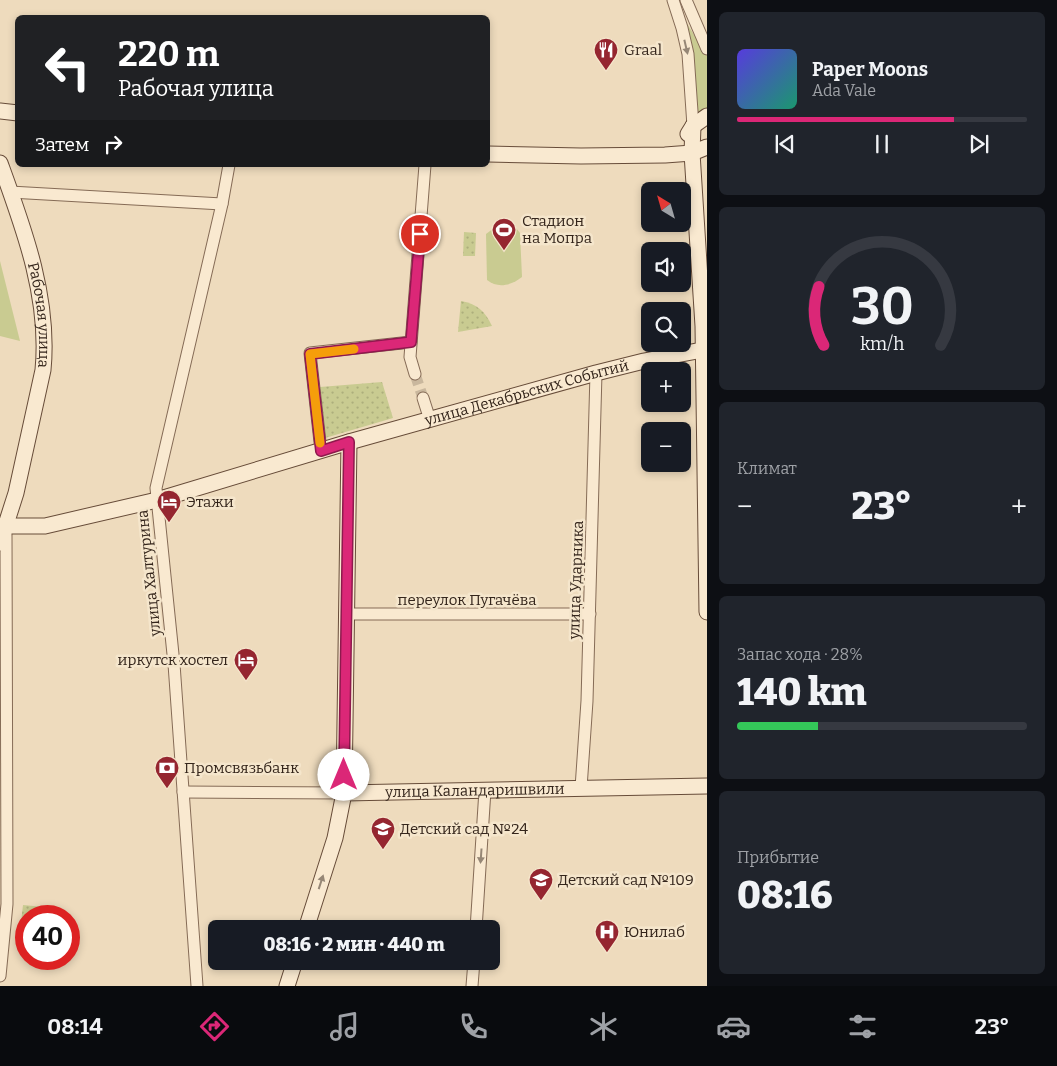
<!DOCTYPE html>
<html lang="ru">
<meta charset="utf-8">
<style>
:root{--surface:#171b24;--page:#20242c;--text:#f1f3f6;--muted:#9ea1a6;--line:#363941;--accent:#db2777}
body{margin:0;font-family:Bitter,serif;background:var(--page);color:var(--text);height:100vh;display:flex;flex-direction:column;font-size:19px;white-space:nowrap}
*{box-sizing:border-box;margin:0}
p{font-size:16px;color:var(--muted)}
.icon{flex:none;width:28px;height:28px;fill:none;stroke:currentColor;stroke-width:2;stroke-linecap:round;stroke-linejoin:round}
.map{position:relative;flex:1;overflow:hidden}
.drawer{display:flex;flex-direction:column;gap:12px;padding:12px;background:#0d0f14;width:350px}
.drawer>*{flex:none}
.guide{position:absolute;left:15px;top:15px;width:475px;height:152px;border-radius:8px;box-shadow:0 2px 8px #0003;background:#202124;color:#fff;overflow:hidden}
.needle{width:32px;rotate:323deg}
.buttons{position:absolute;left:641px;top:182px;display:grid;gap:10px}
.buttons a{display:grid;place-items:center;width:50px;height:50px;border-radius:8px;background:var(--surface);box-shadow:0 2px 8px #0003;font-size:25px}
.speed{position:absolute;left:15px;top:905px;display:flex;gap:10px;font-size:25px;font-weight:700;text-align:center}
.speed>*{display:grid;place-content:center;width:65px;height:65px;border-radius:50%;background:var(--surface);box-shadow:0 2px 8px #0003;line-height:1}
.speed .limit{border:8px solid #d22;background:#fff;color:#111}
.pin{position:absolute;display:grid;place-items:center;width:42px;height:42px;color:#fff;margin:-21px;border:2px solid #fff;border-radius:50%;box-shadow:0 1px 5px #0007}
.me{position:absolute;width:55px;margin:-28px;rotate:0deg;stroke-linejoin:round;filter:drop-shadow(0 0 4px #0008)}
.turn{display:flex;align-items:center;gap:18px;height:105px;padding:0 20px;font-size:22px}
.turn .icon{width:65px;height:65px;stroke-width:2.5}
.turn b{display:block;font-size:35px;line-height:42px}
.then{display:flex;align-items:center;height:48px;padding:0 20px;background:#0003;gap:10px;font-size:19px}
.big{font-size:38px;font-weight:800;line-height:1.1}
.drawer .widget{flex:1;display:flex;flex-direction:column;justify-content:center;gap:8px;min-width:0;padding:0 18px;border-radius:8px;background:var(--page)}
.drawer .dial{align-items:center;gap:0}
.dial svg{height:130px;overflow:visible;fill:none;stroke:var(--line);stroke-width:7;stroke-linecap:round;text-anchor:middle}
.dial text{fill:var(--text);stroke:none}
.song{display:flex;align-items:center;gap:15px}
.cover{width:60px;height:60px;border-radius:8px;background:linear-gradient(135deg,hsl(250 70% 55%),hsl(160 70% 35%))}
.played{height:5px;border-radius:2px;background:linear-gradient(90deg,var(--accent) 75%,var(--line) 75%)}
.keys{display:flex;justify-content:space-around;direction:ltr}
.heat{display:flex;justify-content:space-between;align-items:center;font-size:28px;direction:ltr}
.charge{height:8px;border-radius:4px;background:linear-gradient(90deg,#34c759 28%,var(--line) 0)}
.trip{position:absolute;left:208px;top:920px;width:292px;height:50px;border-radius:8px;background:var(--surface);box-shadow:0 2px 8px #0003;font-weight:800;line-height:50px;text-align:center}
.dock{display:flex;height:80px;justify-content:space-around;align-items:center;background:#090b0e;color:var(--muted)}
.dock .icon{width:35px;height:35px}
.dock .active{color:var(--accent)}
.dock b{font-size:22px;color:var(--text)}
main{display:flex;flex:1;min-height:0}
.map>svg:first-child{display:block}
.grass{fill:#c9cb91}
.park{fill:url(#park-dots)}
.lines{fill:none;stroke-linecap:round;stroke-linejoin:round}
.street-tunnel{stroke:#c9b79d;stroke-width:11;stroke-dasharray:11 5.5;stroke-linecap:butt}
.street-casing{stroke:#856b56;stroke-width:13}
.secondary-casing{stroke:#674c39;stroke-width:17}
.street{stroke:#f9e9d0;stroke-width:11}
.secondary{stroke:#f9e9d0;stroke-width:15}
.oneway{fill:#968776}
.route-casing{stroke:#8e194d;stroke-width:12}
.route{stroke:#db2777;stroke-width:9}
.slow{stroke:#f59e0b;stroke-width:9}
.labels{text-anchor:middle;stroke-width:5;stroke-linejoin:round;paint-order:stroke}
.poi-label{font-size:15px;fill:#34251b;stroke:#f5e6cc;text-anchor:start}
.street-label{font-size:15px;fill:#34251b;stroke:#f5e6cc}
</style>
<main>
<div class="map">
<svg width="707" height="986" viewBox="0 0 707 986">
<defs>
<pattern id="park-dots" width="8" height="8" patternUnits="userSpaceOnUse" patternTransform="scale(1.25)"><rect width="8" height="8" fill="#c9cb91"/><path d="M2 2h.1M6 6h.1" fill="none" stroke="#adae7c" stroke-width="1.8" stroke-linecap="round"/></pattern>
</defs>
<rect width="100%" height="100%" fill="#eedbbd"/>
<g class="grass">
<path d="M683 17 707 56V110L697 117Z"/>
<path d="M502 226 516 228 520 233 522 277C512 285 498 289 487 280L486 234 494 228Z"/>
<path d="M0 261 20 341 0 336Z"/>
</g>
<g class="park">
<path d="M464 232 476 233 475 256H463Z"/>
<path d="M461 301C477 304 485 311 492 326L458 332Z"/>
<path d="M382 382 393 418 325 438 320 387Z"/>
<path d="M23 905 54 908 53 916H26V931H20Z"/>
</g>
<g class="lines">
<path class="street-tunnel" d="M415 374 423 398"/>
<defs>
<g id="street">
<path d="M673 0 682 28 688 54 693 126"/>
<path d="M686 0 707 49"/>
<path d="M10 192 222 204"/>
<path d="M415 374 410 357 425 165"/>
<path d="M423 398 430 420"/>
<path d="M321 451 310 353 411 342"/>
<path d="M345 614H590"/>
<path d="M581 788 587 701 596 373"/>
<path d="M183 792 344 793"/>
<path d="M476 929 485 790"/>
<path d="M0 976 7 904 6 533"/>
<path d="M197 986 174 664 156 488 222 204 229 165"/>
<path d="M472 986 474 961"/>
</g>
<g id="secondary">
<path d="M0 111 18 113"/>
<path d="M693 126 692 153 703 326 707 612"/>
<path d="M688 134 693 126 707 116"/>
<path d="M488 154 581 156 665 155 692 153 707 147"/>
<path id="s1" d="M0 163C24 229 50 298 43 370L16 493 0 543"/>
<path id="s2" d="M0 526H45L157 500 349 442 596 373 644 361 707 349"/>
<path id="s3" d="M344 793 707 786"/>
<path d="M306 929 335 838 344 793 349 442"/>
<path d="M287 986 295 961"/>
</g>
</defs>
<use href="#street" class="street-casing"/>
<use href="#secondary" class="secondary-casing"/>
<use href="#street" class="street"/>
<use href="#secondary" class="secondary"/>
</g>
<defs><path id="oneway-solid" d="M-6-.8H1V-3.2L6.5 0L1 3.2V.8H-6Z" transform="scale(1.25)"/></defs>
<g class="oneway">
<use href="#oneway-solid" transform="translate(686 47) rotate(77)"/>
<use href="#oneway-solid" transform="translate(481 856) rotate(94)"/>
<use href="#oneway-solid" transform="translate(321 882) rotate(-72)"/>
</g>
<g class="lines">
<defs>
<path id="route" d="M344 775 349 442 321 451 310 354 411 342 420 234"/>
</defs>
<use href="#route" class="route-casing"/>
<use href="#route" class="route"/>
<path class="slow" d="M320 443 310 354 354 349"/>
</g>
<defs>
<symbol id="restaurant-pin" viewBox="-11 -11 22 30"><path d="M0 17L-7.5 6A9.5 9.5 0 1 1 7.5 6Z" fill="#952630" stroke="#f5e6cc"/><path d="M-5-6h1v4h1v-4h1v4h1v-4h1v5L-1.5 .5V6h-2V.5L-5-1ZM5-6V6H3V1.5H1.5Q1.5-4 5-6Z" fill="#fff"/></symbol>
<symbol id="stadium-pin" viewBox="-11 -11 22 30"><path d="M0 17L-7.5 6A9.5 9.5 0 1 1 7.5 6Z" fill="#952630" stroke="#f5e6cc"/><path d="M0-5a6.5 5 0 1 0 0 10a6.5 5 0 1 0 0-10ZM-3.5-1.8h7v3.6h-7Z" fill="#fff"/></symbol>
<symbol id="hotel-pin" viewBox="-11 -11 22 30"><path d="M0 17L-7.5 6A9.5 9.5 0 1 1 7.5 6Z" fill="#952630" stroke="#f5e6cc"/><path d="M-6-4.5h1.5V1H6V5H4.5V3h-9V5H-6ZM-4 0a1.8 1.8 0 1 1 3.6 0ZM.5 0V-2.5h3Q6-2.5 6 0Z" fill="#fff"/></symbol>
<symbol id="bank-pin" viewBox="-11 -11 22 30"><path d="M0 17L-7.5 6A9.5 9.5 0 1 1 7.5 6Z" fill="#952630" stroke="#f5e6cc"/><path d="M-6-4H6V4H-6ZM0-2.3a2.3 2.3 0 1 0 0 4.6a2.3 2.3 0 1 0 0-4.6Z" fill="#fff"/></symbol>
<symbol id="school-pin" viewBox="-11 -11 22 30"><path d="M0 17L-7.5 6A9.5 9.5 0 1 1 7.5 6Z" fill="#952630" stroke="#f5e6cc"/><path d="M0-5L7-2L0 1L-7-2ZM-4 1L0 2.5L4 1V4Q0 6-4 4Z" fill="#fff"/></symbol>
<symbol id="hospital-pin" viewBox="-11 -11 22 30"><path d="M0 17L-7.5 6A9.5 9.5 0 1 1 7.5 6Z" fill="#952630" stroke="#f5e6cc"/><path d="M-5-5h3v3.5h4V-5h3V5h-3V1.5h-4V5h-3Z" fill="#fff"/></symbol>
</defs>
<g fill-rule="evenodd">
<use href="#restaurant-pin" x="592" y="36" width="28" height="38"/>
<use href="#stadium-pin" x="490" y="216" width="28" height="38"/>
<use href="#hotel-pin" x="155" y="488" width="28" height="38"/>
<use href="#hotel-pin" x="232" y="646" width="28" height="38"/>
<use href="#bank-pin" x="153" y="754" width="28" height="38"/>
<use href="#school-pin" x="369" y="815" width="28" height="38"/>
<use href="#school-pin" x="527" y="866" width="28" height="38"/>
<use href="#hospital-pin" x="593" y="918" width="28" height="38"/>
</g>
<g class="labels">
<g class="poi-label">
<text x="624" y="55">Graal</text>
<text x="522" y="226">Стадион<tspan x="522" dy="17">на Мопра</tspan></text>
<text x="186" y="507">Этажи</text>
<text x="228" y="665" text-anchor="end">иркутск хостел</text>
<text x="184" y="773">Промсвязьбанк</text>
<text x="400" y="834">Детский сад №24</text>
<text x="558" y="885">Детский сад №109</text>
<text x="624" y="937">Юнилаб</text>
</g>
<g class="street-label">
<text dy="5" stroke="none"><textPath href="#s1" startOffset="158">Рабочая улица</textPath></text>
<text dy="5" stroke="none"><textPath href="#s2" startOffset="545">улица Декабрьских Событий</textPath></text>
<text transform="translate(149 573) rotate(-96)" y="5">улица Халтурина</text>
<text transform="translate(576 580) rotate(-88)" y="5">улица Ударника</text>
<text x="467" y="605">переулок Пугачёва</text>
<text dy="5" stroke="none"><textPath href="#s3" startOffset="131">улица Каландаришвили</textPath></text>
</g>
</g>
</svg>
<div class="buttons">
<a><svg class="needle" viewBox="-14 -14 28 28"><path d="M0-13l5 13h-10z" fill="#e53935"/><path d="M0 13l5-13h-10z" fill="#9ea1a6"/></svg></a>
<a><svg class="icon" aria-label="sound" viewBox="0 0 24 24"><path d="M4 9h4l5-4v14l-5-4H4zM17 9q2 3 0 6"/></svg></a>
<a><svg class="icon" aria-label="search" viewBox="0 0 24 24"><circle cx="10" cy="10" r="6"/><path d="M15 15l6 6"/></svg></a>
<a>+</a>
<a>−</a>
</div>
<div class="speed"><div class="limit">40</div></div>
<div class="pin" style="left:420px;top:234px;background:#d93025"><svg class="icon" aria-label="arrive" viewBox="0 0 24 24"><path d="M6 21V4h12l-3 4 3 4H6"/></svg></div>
<svg class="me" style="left:344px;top:775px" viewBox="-20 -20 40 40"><circle r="19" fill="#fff"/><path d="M0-13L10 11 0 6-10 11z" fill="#db2777"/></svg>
<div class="trip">08:16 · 2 мин · 440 m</div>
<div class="guide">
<div class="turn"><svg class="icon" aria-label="left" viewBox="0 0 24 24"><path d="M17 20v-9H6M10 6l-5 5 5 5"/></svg><div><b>220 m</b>Рабочая улица</div></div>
<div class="then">Затем<svg class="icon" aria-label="right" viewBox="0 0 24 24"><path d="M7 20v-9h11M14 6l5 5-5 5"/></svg></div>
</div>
</div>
<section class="drawer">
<div class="widget">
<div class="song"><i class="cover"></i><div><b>Paper Moons</b><p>Ada Vale</p></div></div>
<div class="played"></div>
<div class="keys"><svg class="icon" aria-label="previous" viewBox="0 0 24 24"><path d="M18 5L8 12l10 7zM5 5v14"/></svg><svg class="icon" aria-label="pause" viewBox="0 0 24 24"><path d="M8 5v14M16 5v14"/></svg><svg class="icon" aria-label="next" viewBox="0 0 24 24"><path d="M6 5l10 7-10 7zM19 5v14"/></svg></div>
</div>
<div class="widget dial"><svg viewBox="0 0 100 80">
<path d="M14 69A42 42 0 1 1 86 69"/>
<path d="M14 69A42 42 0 0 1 11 33" stroke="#db2777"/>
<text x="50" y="56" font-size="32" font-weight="700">30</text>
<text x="50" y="72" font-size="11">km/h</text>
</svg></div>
<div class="widget"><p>Климат</p>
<div class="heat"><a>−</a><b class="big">23°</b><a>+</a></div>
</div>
<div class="widget"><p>Запас хода · 28%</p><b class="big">140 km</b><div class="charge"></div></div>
<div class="widget"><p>Прибытие</p><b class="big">08:16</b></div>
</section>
</main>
<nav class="dock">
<b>08:14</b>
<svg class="icon active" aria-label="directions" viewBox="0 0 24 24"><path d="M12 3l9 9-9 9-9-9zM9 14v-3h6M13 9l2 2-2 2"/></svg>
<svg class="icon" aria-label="music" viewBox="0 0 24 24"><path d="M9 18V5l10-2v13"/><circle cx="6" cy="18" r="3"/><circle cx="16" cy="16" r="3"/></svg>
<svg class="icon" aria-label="phone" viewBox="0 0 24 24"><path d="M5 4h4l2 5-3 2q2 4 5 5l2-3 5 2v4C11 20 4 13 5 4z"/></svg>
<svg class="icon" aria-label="climate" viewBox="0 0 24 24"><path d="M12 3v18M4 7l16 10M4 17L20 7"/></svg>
<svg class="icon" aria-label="car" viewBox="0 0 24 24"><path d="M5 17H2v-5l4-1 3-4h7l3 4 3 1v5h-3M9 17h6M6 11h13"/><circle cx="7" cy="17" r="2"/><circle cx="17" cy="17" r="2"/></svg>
<svg class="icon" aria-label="filters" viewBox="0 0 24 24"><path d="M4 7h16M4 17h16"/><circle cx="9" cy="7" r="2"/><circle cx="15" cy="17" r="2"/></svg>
<b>23°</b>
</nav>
